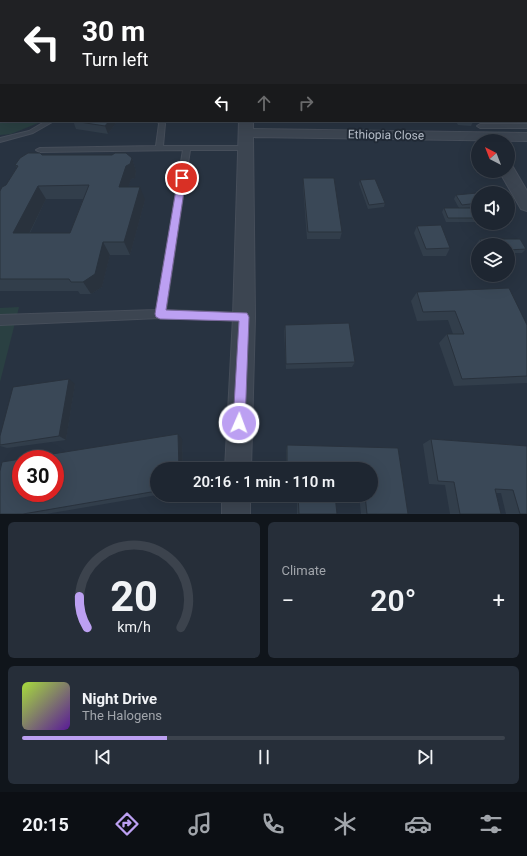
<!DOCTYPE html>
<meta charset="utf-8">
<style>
:root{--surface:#1e2631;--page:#262e39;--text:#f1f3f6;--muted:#a1a5ab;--line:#3c434d;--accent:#bca0f2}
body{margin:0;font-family:Roboto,sans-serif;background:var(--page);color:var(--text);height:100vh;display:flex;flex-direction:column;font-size:15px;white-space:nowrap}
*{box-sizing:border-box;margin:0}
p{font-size:13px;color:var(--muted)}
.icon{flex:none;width:22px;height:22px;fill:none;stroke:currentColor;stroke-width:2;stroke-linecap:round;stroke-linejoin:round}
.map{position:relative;height:514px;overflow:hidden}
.details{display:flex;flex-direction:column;gap:8px;padding:8px;background:#10151b;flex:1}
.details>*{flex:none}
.hud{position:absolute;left:0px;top:0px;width:527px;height:122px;box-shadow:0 4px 16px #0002,0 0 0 1px var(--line);background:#202124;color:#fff;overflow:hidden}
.needle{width:26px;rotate:318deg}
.controls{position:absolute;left:471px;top:134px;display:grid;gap:8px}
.controls a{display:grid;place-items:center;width:44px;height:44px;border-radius:50%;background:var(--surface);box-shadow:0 4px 16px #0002,0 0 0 1px var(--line);font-size:20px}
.speed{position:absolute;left:12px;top:450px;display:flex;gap:8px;font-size:20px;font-weight:700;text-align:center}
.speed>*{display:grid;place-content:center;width:52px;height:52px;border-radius:50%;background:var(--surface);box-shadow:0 4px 16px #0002,0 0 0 1px var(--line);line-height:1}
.speed .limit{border:6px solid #d22;background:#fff;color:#111}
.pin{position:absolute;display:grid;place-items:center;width:34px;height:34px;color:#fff;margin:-17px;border:2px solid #fff;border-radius:50%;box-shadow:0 1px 4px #0007}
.me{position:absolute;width:44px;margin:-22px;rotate:2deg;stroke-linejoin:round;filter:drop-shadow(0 0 3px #0008)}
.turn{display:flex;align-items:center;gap:14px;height:84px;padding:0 16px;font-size:18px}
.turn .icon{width:52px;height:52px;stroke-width:2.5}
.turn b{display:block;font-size:28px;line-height:34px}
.lanes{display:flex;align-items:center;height:38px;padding:0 16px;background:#0003;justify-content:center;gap:20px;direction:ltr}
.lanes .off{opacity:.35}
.big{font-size:30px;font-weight:600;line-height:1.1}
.details .tile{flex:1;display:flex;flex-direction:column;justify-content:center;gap:6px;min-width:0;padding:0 14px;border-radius:6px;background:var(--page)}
.details .dial{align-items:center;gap:0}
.dial svg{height:104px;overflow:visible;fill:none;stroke:var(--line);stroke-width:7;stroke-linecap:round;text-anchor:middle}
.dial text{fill:var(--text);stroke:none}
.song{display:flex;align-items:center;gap:12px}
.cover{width:48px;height:48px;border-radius:6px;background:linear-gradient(135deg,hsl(80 70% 55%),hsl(270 70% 35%))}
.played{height:4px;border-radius:2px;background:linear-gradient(90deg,var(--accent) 30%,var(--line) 30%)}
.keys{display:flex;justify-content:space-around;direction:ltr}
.heat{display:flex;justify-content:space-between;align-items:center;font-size:22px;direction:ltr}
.details .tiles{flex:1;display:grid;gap:8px;grid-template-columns:1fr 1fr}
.tile:last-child{grid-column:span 2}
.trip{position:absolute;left:150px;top:462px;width:228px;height:40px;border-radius:20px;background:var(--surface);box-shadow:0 4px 16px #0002,0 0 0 1px var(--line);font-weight:600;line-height:40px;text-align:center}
.tab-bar{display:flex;height:64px;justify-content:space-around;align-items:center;background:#0c0f14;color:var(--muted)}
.tab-bar .icon{width:28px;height:28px}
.tab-bar .selected{color:var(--accent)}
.tab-bar b{font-size:18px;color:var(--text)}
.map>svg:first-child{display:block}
.green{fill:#2a4042}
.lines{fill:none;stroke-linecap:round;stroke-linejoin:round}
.service-casing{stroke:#464e5a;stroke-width:2}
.minor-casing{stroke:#464e5a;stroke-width:2}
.secondary-casing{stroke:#464e5a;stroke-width:2}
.service{fill:#3c4551;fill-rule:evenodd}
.minor{fill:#3c4551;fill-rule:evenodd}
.secondary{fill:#4a5563;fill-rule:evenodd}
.wall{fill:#323e4b;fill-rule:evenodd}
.shaded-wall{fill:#29323d}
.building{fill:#3a4857;stroke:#29323d;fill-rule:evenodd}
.route{fill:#bca0f2;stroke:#7a689d}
.labels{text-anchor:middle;stroke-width:4;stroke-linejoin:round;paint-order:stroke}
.far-street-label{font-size:12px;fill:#b9c0cb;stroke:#212a36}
</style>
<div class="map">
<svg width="527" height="514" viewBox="0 0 527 514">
<rect width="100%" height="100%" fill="#283341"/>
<g class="green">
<path d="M0 65 1 121H43L11 134 0 135Z"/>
<path d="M19 307 0 382V308Z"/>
</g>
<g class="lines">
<defs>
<g id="service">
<rect x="526" y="98" width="1" height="4"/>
<path d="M46 121H54L33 133 0 142V138L29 131Z"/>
<path d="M158 121H164L165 124 163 146H246L250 148 246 150H190L166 310 244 313 248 314 249 317 248 320 244 321 160 318 0 325V315L156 310 183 150 40 152 36 150 40 148 156 146 159 124Z"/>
<path d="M527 124V128H480L477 126 480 124Z"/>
</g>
<g id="minor">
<path d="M239 121H253V129L527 133V141L253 137 255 317 251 469H225L233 317Z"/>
<path d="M508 166 513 167 527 191V211L521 209 499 171H508Z"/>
<rect x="222" y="495" width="28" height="19"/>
</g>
<g id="secondary">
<rect x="0" y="38" width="1" height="8"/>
<rect x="526" y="45" width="1" height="8"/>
</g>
</defs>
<use href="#service" class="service-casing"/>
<use href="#minor" class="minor-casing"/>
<use href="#secondary" class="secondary-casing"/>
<use href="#service" class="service"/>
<use href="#minor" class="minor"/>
<use href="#secondary" class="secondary"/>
</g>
<g class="wall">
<path d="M526 60 527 61V92H526Z"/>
<path d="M73 121 116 123 108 134 76 129Z"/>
<path d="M456 121H473V122L471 126 458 125Z"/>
<path d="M42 155 132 158 136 171 135 178 131 179 128 187 145 200 130 255H110L102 287 91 294H80L78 291H0V191L6 185 17 167 15 165ZM46 199H83L70 233H30Z"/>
<path d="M303 178 342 232 340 239H307L303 186Z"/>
<path d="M360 180 385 203 384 207 368 209 359 184Z"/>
<path d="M478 194V207L466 208 478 216V220L477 222H446L442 212 444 208H459L454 199 456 195Z"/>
<path d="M417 226 450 248 446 256H423L414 233Z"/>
<path d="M480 239H520L526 249 522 253H508V245H478L477 243Z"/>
<path d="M417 292 527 325V383L454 386 439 343 447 334H453L448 320 417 321 411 301Z"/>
<path d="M285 325 355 362 352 367 286 369 284 331Z"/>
<path d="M75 384 66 440 7 448 0 446V436Z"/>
<path d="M182 439 183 469H157V495L46 514H0Z"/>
<path d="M431 439 527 446V514H506L501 493H496L501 514H450L445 485 429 484 423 444Z"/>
<path d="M287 445 398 448 408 514H361L359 495H371V469H286V450Z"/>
<path d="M297 495H335L337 514H297Z"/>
</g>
<g class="shaded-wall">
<path d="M109 121H116V123L108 134 105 126Z"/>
<path d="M132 158 136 171 135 178 131 179 124 200 119 187 126 166Z"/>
<path d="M38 186 46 199 23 246 13 233Z"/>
<path d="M140 187 145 200 130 255 124 242Z"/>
<path d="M103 242 110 255 102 287 91 294 83 282Z"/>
<path d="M69 379 75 384 66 440 59 436Z"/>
<path d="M178 434 182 439 183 469H179Z"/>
</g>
<g class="building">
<path d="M526 60 527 61V67H526Z"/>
<rect x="526" y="67" width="1" height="18"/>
<rect x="526" y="105" width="1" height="6"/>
<path d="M73 121H109L105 126Z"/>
<path d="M459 121H473V122Z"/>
<path d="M28 153H40L42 155H112L115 153H126L132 158 130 164 126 166 119 187H140L124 242H103L95 274 83 282H71L69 279H0V191L2 187 6 185 18 166 15 165 20 158ZM89 185 70 233H13L38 186Z"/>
<path d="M303 178H334L342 232H308Z"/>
<path d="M375 179 385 203 369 205 360 180Z"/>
<path d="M477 193 478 194V203L462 205 456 195Z"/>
<path d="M444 208H474L478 216V218H448Z"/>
<path d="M441 225 450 248 426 249 417 226Z"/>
<path d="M480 239H520L526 249 508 250V245H482Z"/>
<path d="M509 288 527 325V376L462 379 447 334H464L455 311 423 312 417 292Z"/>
<path d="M349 323 355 362 286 364 285 325Z"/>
<path d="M69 379 59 436 0 445V436L13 387Z"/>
<path d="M178 434 179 469H157V491L23 514H0V471L2 462ZM21 459H55V493H21Z"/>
<path d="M431 439 527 446V514H520L513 490 495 489 501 514H460L454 482 438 481Z"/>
<path d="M287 445 398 448 408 514H367L365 495H371V469H287Z"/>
<path d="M298 495H335L337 514H299Z"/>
</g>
<path class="route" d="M182 176 186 178 166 310 247 313 249 317 245 423 244 428 239 429 235 428 233 423 239 321 160 319 156 317 155 314 178 178Z"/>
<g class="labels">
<g class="far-street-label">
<text transform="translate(386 135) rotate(1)" y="4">Ethiopia Close</text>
</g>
</g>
</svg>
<div class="controls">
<a><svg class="needle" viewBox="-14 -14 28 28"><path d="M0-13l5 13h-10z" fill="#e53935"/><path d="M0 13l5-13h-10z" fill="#a1a5ab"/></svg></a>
<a><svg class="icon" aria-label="sound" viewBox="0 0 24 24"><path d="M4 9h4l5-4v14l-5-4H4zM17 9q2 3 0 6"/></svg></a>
<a><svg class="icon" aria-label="layers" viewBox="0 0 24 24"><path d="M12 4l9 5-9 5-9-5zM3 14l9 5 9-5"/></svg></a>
</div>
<div class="speed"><div class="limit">30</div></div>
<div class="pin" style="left:182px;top:178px;background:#d93025"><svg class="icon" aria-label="arrive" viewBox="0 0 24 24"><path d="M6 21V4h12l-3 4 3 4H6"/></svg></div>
<svg class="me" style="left:239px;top:423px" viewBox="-20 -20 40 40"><circle r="17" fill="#bca0f2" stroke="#fff" stroke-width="3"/><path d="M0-11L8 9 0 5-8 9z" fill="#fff"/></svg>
<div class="trip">20:16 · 1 min · 110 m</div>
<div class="hud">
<div class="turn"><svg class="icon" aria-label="left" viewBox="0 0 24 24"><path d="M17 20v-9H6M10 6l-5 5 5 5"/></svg><div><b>30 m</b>Turn left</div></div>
<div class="lanes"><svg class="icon" aria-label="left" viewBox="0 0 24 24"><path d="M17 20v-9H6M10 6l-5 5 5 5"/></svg><svg class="icon off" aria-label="ahead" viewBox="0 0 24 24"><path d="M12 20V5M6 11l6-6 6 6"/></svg><svg class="icon off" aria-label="right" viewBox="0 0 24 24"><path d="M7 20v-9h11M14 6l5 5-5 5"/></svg></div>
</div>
</div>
<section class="details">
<div class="tiles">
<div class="tile dial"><svg viewBox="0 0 100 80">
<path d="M14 69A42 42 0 1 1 86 69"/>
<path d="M14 69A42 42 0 0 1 8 45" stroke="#bca0f2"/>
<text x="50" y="56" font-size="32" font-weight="700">20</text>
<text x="50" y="72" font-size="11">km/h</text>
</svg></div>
<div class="tile"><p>Climate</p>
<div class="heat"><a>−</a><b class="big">20°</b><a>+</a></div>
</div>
<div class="tile">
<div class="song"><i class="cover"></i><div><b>Night Drive</b><p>The Halogens</p></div></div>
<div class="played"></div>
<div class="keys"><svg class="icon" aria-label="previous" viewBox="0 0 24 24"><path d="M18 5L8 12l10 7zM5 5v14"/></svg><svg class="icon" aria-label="pause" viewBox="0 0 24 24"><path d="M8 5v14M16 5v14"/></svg><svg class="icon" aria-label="next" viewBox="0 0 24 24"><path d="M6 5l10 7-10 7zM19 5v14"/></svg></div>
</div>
</div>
</section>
<nav class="tab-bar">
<b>20:15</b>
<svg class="icon selected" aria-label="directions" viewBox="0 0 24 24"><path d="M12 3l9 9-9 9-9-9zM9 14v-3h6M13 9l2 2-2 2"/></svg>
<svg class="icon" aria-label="music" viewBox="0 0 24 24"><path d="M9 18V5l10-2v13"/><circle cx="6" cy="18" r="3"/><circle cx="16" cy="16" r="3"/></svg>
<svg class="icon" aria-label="phone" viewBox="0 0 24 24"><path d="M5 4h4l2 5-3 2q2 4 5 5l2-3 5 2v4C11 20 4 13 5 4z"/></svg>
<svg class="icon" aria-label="climate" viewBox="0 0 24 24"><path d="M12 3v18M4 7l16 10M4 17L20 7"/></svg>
<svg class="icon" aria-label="car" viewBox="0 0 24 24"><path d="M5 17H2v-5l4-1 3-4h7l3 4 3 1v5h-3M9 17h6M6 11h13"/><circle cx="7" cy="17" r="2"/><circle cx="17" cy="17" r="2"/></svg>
<svg class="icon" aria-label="filters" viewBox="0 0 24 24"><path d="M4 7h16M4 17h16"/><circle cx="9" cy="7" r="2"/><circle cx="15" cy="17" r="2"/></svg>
</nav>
